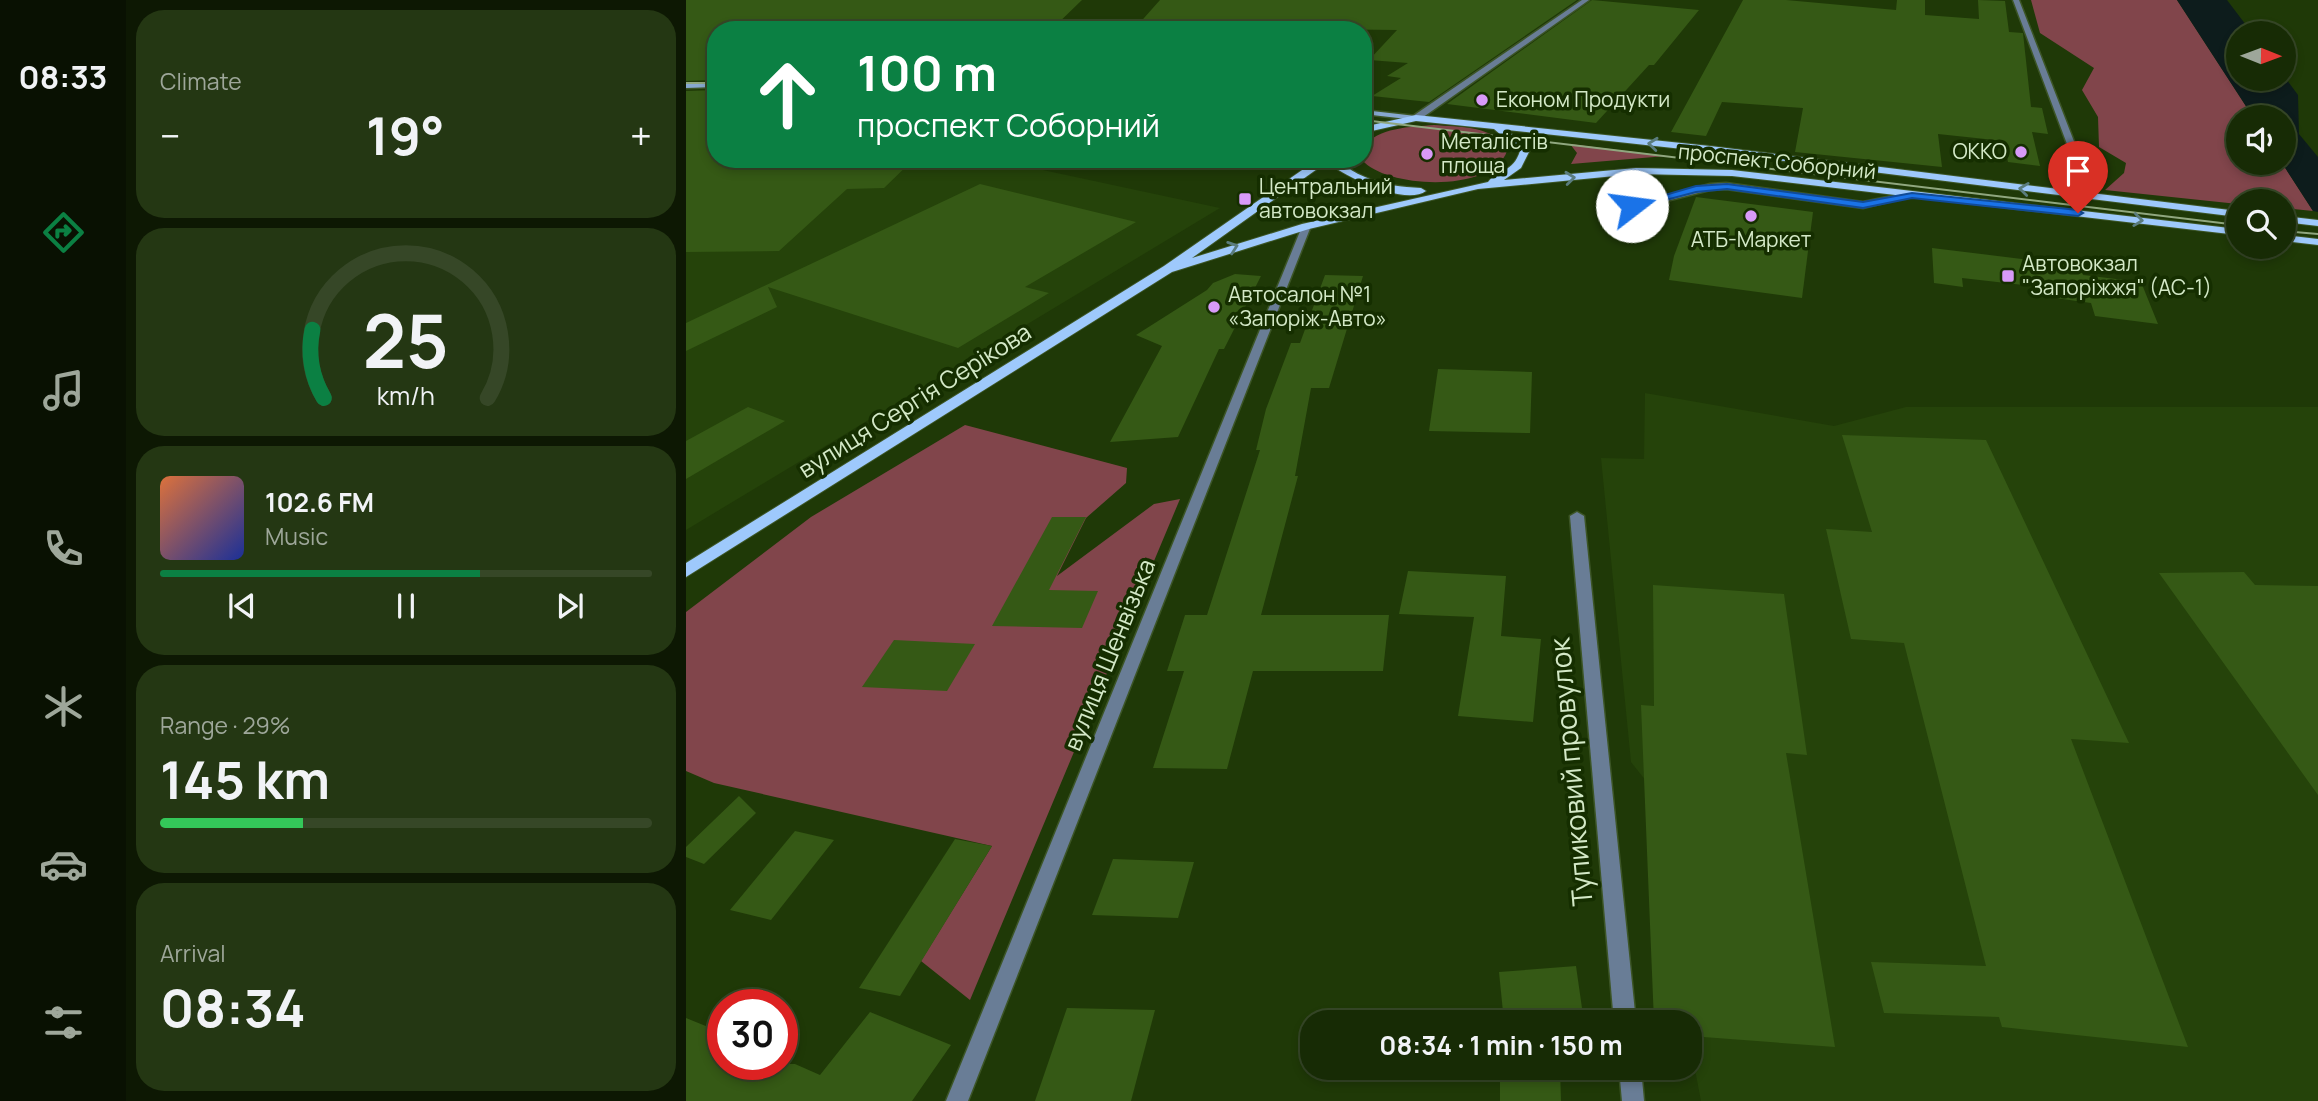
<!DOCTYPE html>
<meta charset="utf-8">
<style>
:root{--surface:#172b05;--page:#243713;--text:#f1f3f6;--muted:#9ea79a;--line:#364727;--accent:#0b8043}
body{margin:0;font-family:Manrope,sans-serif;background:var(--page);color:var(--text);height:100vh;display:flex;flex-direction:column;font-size:26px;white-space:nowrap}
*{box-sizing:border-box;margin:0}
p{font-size:23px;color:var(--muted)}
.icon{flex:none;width:38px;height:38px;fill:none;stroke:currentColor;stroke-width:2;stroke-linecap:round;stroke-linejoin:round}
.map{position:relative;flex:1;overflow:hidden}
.sheet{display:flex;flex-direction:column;gap:10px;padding:10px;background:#0d1803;width:560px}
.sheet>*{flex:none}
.guide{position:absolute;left:21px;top:21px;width:665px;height:147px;border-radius:28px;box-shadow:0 4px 10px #0003,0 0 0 2px var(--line);background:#0b8043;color:#fff;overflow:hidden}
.needle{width:46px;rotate:91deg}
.tools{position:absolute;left:1540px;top:21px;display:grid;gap:14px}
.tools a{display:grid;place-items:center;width:70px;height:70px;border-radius:50%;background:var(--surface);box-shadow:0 4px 10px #0003,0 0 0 2px var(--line);font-size:35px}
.speed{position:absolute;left:21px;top:989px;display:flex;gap:14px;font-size:35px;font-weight:700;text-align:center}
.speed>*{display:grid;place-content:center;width:91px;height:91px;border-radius:50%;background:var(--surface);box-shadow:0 4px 10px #0003,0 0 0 2px var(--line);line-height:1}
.speed .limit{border:10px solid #d22;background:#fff;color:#111}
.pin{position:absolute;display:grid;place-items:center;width:60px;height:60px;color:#fff;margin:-72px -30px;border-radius:50% 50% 50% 0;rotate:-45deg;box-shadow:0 0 7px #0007}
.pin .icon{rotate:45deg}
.me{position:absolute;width:77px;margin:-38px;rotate:75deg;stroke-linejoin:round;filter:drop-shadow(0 0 5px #0008)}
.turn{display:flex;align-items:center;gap:24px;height:147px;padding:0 35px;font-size:32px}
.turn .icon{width:91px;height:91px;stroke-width:2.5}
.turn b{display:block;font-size:49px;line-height:60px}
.big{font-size:52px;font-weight:700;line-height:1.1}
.sheet .widget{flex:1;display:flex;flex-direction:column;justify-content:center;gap:10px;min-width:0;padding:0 24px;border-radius:28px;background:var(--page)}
.sheet .dial{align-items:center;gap:0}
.dial svg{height:182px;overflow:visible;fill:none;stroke:var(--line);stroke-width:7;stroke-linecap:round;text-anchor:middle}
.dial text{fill:var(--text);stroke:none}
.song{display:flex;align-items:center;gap:21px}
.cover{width:84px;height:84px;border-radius:10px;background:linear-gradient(135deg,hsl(20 70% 55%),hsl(230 70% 35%))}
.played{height:7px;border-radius:4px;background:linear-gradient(90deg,var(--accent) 65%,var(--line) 65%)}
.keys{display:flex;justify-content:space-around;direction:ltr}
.heat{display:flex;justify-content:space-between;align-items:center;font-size:38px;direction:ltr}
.charge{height:10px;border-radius:5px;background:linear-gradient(90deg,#34c759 29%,var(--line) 0)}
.trip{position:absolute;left:614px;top:1010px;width:402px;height:70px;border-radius:28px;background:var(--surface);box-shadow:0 4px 10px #0003,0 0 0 2px var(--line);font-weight:700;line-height:70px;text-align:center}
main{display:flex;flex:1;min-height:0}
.dock{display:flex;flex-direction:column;width:126px;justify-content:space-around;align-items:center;background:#091102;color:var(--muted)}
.dock .icon{width:49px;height:49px}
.dock .current{color:var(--accent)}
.dock b{font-size:32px;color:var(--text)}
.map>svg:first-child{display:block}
.built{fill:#25430a}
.green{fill:#81454b}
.water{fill:#0d1c1c}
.building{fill:#355915}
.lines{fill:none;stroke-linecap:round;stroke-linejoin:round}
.minor-casing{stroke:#3c5526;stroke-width:3}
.secondary-casing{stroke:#3c5526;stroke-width:3}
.primary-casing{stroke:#3c5526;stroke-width:2}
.minor{fill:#697d96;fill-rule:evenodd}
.secondary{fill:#87a8cf;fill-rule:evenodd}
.primary{fill:#9ec9fc;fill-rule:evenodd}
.tram{stroke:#90a77f;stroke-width:2}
.oneway{stroke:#5a7c7e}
.route{fill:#1a73e8;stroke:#114b97;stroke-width:2}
.poi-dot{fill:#d89af8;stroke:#152e00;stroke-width:2.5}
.labels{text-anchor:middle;stroke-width:7;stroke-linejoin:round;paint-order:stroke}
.far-poi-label{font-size:21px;fill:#d4e9c7;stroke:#152e00;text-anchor:start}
.far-street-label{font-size:21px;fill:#d4e9c7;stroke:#152e00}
.street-label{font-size:24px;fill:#d4e9c7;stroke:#152e00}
.near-street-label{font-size:28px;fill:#d4e9c7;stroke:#152e00}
</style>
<main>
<nav class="dock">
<b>08:33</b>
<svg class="icon current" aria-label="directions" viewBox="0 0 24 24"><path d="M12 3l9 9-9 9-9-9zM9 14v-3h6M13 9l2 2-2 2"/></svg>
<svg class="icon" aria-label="music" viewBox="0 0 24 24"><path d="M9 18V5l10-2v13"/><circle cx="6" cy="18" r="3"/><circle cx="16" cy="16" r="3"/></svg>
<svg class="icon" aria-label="phone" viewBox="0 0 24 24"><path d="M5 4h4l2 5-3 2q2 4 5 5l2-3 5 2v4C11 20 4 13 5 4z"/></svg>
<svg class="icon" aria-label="climate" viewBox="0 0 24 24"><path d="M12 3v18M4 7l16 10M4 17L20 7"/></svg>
<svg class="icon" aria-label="car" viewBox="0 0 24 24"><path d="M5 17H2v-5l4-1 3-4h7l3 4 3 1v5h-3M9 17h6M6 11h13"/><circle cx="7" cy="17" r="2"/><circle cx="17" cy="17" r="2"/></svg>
<svg class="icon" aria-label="filters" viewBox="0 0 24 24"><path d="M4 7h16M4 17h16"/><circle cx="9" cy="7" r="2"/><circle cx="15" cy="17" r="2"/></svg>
</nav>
<section class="sheet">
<div class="widget"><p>Climate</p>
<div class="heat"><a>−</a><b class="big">19°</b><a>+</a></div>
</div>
<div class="widget dial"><svg viewBox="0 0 100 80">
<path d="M14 69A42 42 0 1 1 86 69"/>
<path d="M14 69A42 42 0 0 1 9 39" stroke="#0b8043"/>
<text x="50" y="56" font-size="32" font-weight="700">25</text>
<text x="50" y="72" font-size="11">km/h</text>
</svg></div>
<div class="widget">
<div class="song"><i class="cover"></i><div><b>102.6 FM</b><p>Music</p></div></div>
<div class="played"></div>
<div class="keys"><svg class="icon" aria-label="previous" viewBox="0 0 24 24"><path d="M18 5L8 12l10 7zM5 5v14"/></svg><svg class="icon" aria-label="pause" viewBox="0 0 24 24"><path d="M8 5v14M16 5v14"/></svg><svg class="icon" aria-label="next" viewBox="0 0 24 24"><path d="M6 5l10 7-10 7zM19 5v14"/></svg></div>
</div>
<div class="widget"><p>Range · 29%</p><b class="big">145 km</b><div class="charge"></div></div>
<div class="widget"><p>Arrival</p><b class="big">08:34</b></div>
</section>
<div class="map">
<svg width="1632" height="1101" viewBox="0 0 1632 1101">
<rect width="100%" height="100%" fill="#1f3907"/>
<g class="built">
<path d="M0 94 30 159H334L329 164 534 208 0 530Z"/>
<path d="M959 393 1148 426 1220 407H1632V1101H1015L1005 1049 1004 1022 971 795 945 762 915 458 958 459Z"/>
</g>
<g class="green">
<path d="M1345 0H1491L1567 117H1552V163H1596L1627 211 1598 208V201H1552V204L1419 190 1438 173 1440 163 1413 147 1412 117 1396 90 1408 68 1354 33Z"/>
<path d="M748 125C772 127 810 125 821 151 807 193 701 189 676 160L677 148C691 127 725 127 748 125Z"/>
<path d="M884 144 980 156 885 164 891 153Z"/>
<path d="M279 425 441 468 440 483 400 518 371 576 468 504 494 499 284 1000 235 961 306 846 28 783 0 771V612L125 517Z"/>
</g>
<path class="water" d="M1491 0H1541L1566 33H1552V79H1598V76L1612 95 1613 134 1632 157V212L1627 211 1596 163 1598 117H1567Z"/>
<g class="building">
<path d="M0 0H396L365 30H30V80L0 81Z"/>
<path d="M474 0H891L743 102 686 96 715 78 701 76 722 63 683 60 711 30 450 27Z"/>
<path d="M906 0 1013 10 968 65H963L910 123 761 104Z"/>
<path d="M1057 0H1100L1210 10 1211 0H1239V15L1293 19 1292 0 1319 1 1323 32 1337 33 1345 107 1356 108 1362 134 1346 132 1354 166 1322 162 1318 141 1252 134 1256 167 1109 152 1117 108 1036 102 1020 136 985 132Z"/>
<path d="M30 90V159H228L198 188 161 189 93 251 0 252V91Z"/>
<path d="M294 184 450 222 339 287 363 293 272 348 82 287 91 307 0 351V323Z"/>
<path d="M1010 197 1127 212 1116 298 983 280 988 256Z"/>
<path d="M1246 248 1394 266 1397 275 1455 282 1472 324 1409 316 1405 303 1348 295 1346 286 1276 278 1277 287 1248 283Z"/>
<path d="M549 274 575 276 538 349H533L492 437 424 442 476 346 450 335 521 290 527 283Z"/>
<path d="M639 275 677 276 643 388H625L609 476H612L575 615H703L697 671H567L541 769 467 768 498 671H481L499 615H521L574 450H570L580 409 605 343H614Z"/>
<path d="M752 369 846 372 844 433 743 431Z"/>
<path d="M62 407 99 421 0 479V441Z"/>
<path d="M1156 435 1300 440 1443 743 1385 739 1502 1047 1316 1027 1313 1017 1198 1013 1185 962 1300 966 1218 643 1165 639 1140 529 1186 532Z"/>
<path d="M366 517H400L363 590 412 591 396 628 306 626Z"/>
<path d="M722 571 820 576 815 636 855 639 847 722 772 716 788 617 713 614Z"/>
<path d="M1558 572 1569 585 1632 586V795L1473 573Z"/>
<path d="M967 585 1098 594 1121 755 1100 753 1149 1047 1004 1036V1022H968L955 705 968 706Z"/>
<path d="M208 640 289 644 261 691 176 687Z"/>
<path d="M53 796 70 813 18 864 0 857V847Z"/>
<path d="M109 831 148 840 85 920 44 910Z"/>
<path d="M269 839 306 846 214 996 173 988Z"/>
<path d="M427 859 508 862 492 918 406 915Z"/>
<path d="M890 966 898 1022H818L813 972Z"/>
<path d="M381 1008 469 1010 445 1101H349Z"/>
<path d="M184 1012 265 1045 226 1101H0V1018L37 1033V1064H109L134 1075Z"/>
<path d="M814 1068H874L875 1101H814Z"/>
</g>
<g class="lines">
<defs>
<g id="minor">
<path d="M896 0H903L733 120H727V116Z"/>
<path d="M1327 0H1333L1389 144 1403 199 1396 197 1381 144Z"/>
<path d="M1040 183 1177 202 1226 192 1230 195 1177 208 1040 189 1024 190 925 215 921 212 1024 184Z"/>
<path d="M617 224 625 226 282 1101H260Z"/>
<path d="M891 512 898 516 950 1022H928L884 516Z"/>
<path d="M933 1068H955L958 1101H936Z"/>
</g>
<g id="secondary">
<path d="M30 83V87L0 88V84Z"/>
<path d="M677 110 730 116 734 118 730 120 677 114Z"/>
</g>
<g id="primary">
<path d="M730 115 1024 146 1552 211V217L1024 152 821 130 844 150 835 168 818 180 950 168 1046 170 1552 229V235L1046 176 950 174 792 189 623 229 486 272 0 577V563L478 266 632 159C658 159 657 168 679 177 697 185 716 187 735 188L740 191C719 206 659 177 641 162L506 258 616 224 802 182C812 169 827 173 834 151L808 129 730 121 677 133V127Z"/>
<path d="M1598 216 1632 220V226L1598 222Z"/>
<path d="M1598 235 1632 239V245L1598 241Z"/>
</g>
</defs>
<use href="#minor" class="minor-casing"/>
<use href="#secondary" class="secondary-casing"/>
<use href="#primary" class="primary-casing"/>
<use href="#minor" class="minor"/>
<use href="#secondary" class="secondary"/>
<use href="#primary" class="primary"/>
<g class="tram">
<path d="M0 83H30"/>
<path d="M677 120 1552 225"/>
<path d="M1598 231 1632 234"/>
</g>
</g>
<defs><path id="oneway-chevron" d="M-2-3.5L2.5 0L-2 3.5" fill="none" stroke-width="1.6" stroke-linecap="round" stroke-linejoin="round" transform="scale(1.75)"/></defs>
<g class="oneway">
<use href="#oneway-chevron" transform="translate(967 144) rotate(-174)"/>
<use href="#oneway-chevron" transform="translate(884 178) rotate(-6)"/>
<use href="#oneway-chevron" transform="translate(1338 189) rotate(-173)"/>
<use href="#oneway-chevron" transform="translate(1452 220) rotate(7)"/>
<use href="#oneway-chevron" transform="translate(547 247) rotate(-19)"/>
</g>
<path class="route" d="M1041 184 1177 202 1226 193 1392 210 1397 213 1392 216 1226 198 1177 208 1041 189 1010 192 946 209 941 206 1010 186Z"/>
<g class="poi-dot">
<circle cx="796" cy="100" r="7"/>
<circle cx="1335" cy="152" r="7"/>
<circle cx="741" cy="154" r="7"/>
<rect x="552" y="192" width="14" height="14" rx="3.5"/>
<circle cx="1065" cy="216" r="7"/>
<rect x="1315" y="269" width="14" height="14" rx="3.5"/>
<circle cx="528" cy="307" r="7"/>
</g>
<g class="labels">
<g class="far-poi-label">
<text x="810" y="107">Економ Продукти</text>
<text x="755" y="149">Металістів<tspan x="755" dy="24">площа</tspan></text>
<text x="1321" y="159" text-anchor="end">ОККО</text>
<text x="573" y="194">Центральний<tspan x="573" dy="24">автовокзал</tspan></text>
<text x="1065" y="247" text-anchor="middle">АТБ-Маркет</text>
<text x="1336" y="271">Автовокзал<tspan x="1336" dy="24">"Запоріжжя" (АС-1)</tspan></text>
<text x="542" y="302">Автосалон №1<tspan x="542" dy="24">«Запоріж-Авто»</tspan></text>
</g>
<g class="far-street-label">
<text transform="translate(1091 162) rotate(6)" y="7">проспект Соборний</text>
</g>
<g class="street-label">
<text transform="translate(229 401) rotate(-32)" y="8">вулиця Сергія Серікова</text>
<text transform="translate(424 655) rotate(-68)" y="8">вулиця Шенвізька</text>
</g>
<g class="near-street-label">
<text transform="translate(885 772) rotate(-95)" y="10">Тупиковий провулок</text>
</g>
</g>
</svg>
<div class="tools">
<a><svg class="needle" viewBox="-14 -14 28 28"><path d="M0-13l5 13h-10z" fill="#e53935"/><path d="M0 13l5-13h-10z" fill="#9ea79a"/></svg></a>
<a><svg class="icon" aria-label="sound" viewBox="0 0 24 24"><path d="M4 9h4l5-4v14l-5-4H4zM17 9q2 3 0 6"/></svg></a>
<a><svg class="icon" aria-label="search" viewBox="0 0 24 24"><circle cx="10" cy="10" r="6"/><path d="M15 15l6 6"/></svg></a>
</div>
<div class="speed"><div class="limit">30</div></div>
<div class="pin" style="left:1392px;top:213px;background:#d93025"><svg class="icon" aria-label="arrive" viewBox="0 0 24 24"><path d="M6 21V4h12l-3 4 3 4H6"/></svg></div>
<svg class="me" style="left:946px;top:206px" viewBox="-20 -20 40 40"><circle r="19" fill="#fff"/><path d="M0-13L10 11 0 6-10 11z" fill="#1a73e8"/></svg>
<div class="trip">08:34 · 1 min · 150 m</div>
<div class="guide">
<div class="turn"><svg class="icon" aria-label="ahead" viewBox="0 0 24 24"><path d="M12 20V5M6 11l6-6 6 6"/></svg><div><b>100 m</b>проспект Соборний</div></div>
</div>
</div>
</main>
